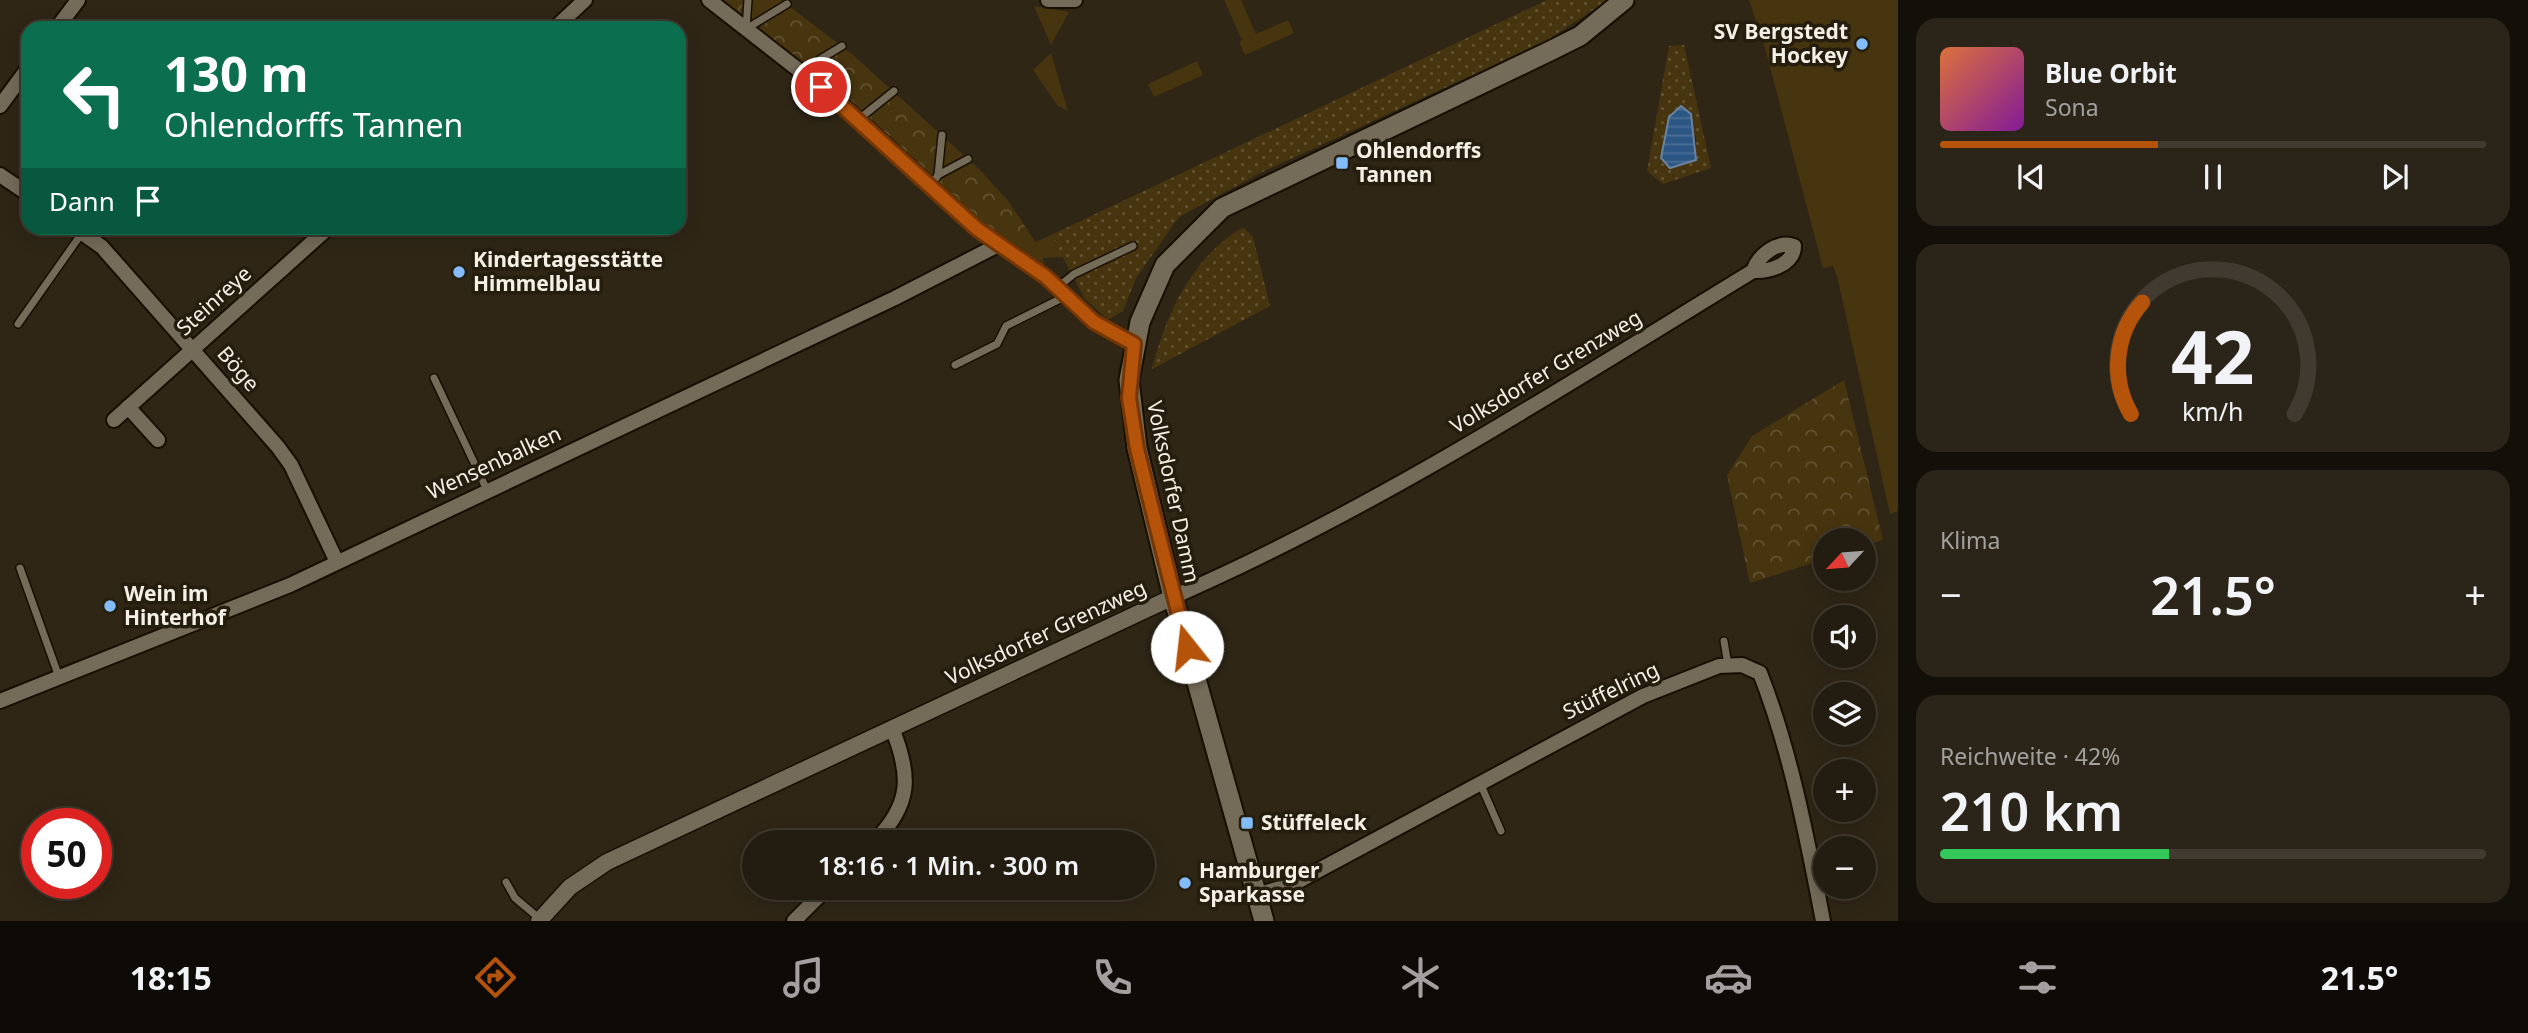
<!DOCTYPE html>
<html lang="de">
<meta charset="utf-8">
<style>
:root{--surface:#231c10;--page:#2b2519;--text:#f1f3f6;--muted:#a3a19f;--line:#403a30;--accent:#b45309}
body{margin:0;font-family:"Noto Sans",sans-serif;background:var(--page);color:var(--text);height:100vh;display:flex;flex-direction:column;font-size:26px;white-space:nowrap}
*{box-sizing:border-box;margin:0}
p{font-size:23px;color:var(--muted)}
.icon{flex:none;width:38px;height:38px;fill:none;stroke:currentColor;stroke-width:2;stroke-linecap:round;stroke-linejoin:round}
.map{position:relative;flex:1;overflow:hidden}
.details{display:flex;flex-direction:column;gap:18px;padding:18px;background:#130f09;width:630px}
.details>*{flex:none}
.top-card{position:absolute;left:21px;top:21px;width:665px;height:214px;border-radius:21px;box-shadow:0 4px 18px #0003,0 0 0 2px var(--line);background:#0b6e4f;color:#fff;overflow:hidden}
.needle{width:46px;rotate:244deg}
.buttons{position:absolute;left:1813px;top:528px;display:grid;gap:14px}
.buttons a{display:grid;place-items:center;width:63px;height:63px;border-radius:50%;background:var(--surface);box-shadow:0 4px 18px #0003,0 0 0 2px var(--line);font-size:35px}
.speed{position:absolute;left:21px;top:808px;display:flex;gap:14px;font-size:35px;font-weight:700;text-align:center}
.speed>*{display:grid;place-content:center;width:91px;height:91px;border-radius:50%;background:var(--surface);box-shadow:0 4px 18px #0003,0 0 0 2px var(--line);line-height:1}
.speed .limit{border:10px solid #d22;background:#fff;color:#111}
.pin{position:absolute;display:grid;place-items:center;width:60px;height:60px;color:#fff;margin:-30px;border:4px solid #fff;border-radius:50%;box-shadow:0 2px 7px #0007}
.me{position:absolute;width:77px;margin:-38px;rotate:344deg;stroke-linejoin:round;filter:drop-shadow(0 0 5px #0008)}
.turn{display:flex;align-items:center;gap:24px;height:147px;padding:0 28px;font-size:32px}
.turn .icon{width:91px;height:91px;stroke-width:2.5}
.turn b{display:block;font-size:49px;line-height:60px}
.then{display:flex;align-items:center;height:66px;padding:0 28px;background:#0003;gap:14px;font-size:26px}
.big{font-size:52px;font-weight:600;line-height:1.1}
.details .tile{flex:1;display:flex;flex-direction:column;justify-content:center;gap:10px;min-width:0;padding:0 24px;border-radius:21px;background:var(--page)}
.details .dial{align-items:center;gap:0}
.dial svg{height:182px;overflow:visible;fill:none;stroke:var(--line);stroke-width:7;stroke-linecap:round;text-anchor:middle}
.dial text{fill:var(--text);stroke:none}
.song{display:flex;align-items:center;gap:21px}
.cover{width:84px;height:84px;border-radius:10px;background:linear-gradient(135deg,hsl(20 70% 55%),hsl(290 70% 35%))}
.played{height:7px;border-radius:4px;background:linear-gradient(90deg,var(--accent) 40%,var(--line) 40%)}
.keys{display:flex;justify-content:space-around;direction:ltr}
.heat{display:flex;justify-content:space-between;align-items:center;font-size:38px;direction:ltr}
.charge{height:10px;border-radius:5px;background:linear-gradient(90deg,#34c759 42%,var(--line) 0)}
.trip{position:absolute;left:742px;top:830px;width:413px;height:70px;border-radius:35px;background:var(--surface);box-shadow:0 4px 18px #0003,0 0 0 2px var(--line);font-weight:600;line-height:70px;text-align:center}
.tab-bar{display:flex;height:112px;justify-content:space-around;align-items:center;background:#0e0b06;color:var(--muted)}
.tab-bar .icon{width:49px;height:49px}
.tab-bar .selected{color:var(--accent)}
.tab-bar b{font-size:32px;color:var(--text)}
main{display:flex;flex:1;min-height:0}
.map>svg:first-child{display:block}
.green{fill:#47350f}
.forest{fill:url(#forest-crowns)}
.park{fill:url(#park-dots);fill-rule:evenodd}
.water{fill:url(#water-rules);stroke:#6884a1;stroke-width:2}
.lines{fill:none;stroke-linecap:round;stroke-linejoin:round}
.service-casing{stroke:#170f02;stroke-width:10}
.minor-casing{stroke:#170f02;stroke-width:18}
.tertiary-casing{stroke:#170f02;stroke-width:19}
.secondary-casing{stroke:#170f02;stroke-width:23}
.service{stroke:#756b59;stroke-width:7}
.minor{stroke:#756b59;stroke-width:14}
.tertiary{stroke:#756b59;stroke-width:16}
.secondary{stroke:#756b59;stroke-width:19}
.route-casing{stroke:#753606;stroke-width:18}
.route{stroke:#b45309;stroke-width:12}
.poi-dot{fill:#84bcfb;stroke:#251d0d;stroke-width:2.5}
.labels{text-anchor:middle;stroke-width:7;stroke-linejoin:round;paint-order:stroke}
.poi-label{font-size:21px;font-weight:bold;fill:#f5f0e5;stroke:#251d0d;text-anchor:start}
.street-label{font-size:21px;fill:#f5f0e5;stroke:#251d0d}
</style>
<main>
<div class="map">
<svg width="1898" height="921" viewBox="0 0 1898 921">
<defs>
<pattern id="forest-crowns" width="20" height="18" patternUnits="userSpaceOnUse" patternTransform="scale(1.75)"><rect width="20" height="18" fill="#47350f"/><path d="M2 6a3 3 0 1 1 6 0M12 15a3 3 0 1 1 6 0" fill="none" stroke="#625332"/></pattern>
<pattern id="park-dots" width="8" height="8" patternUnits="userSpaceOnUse" patternTransform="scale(1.75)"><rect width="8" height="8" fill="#47350f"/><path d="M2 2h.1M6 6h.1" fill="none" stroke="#625332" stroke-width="1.8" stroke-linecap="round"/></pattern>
<pattern id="water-rules" width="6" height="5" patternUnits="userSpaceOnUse" patternTransform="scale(1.75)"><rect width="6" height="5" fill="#2c5684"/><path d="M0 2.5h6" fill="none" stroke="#4b6f95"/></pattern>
</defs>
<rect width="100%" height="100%" fill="#2f2616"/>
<g class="green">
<path d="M1224 0H1241L1256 34 1288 20 1294 33 1245 55 1239 42 1242 40Z"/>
<path d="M1749 0H1898V511L1890 514 1837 276 1833 266 1823 268 1764 44Z"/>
<path d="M1034 6 1069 12 1051 45Z"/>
<path d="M1051 53 1068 111 1058 106 1033 70Z"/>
<path d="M1197 61 1203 75 1154 97 1148 84Z"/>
<path d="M1051 235 1063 257 1043 258 1046 277 1011 253Z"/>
</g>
<g class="forest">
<path d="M709 0H781L853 55 981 171 1009 202 1036 243 1011 253Z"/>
<path d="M1844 380 1883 540 1864 546V541H1825V559L1750 583 1727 475 1752 436Z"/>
</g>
<g class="park">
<path d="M1547 0H1608L1546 41 1260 173 1179 217 1136 278 1123 311 1108 320 1085 299 1051 235Z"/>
<path d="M1684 45 1711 168 1663 184 1647 171 1669 46ZM1696 135V160L1670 168Z"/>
<path d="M1243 227 1253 237 1270 306 1152 369C1167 312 1191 259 1243 227Z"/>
</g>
<path class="water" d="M1681 106 1691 114 1696 160 1670 168 1661 158 1669 117Z"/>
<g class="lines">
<defs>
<g id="service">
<path d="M748 0 746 29 787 4"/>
<path d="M805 75 819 60 842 46"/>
<path d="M859 119 894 91"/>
<path d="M938 175 968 159"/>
<path d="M931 186 938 175 942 135"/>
<path d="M1058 287 1074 274 1133 246"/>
<path d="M18 324 82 233"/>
<path d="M955 365 997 344 1006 326 1066 296"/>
<path d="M434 378 487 490"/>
<path d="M20 568 59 677"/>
<path d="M1724 641 1728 665"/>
<path d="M1480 783 1501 831"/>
<path d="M506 882 515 898 540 919"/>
</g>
<g id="minor">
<path d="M709 0 837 100 977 229 1046 277 1094 322 1134 344"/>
<path d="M1048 0H1075"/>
<path d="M57 28 78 0"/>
<path d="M555 28 585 0"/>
<path d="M0 106 28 68"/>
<path d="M0 175 28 194"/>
<path d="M75 228 102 247 278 447 291 465 337 562"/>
<path d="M128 407 158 440"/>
<path d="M114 420 328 228"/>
<path d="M1173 597C1377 508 1563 387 1753 271 1768 272 1794 265 1794 246 1777 240 1758 256 1753 271"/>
<path d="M0 701 290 585 895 298 998 245"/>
<path d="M874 842C912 804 911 775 892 728"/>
<path d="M1257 895 1293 884 1643 696 1719 666 1742 665 1760 673C1791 752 1807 838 1823 921"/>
<path d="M794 921 828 887"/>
</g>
<path id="tertiary" d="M539 921 570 887 607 862 1173 597"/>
<path id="secondary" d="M1264 921 1173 597 1137 448 1129 380 1140 322 1165 265 1222 208 1550 51 1580 36 1624 0"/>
</defs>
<use href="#service" class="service-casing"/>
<use href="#minor" class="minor-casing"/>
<use href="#tertiary" class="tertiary-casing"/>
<use href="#secondary" class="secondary-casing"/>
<use href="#service" class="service"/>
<use href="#minor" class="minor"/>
<use href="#tertiary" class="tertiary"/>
<use href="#secondary" class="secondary"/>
</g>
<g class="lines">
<defs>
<path id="route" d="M821 87 977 229 1046 277 1094 322 1134 344 1129 398 1137 449 1187 647"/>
</defs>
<use href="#route" class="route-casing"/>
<use href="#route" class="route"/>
</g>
<g class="poi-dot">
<circle cx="1862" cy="44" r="7"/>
<rect x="1335" y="156" width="14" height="14" rx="3.5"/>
<circle cx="459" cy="272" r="7"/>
<circle cx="110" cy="606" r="7"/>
<rect x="1240" y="816" width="14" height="14" rx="3.5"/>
<circle cx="1185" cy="883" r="7"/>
</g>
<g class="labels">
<g class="poi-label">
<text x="1848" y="39" text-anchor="end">SV Bergstedt<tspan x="1848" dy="24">Hockey</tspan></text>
<text x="1356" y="158">Ohlendorffs<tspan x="1356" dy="24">Tannen</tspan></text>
<text x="473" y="267">Kindertagesstätte<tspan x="473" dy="24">Himmelblau</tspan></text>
<text x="124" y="601">Wein im<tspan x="124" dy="24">Hinterhof</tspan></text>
<text x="1261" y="830">Stüffeleck</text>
<text x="1199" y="878">Hamburger<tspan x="1199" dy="24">Sparkasse</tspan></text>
</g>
<g class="street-label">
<text transform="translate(214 301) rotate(-42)" y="7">Steinreye</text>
<text transform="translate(238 369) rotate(49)" y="7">Böge</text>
<text transform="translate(1546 372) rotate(-31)" y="7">Volksdorfer Grenzweg</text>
<text transform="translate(494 463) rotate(-25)" y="7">Wensenbalken</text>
<text transform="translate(1173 492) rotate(78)" y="7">Volksdorfer Damm</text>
<text transform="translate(1046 633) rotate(-25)" y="7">Volksdorfer Grenzweg</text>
<text transform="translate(1611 691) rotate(-26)" y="7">Stüffelring</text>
</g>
</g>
</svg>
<div class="buttons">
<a><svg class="needle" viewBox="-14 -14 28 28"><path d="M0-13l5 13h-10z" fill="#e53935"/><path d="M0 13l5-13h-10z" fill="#a3a19f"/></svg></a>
<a><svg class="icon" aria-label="sound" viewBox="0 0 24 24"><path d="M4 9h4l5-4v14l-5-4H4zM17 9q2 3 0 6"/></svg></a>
<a><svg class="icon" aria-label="layers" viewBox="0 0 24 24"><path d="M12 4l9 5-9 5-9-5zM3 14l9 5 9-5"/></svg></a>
<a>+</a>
<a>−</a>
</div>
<div class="speed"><div class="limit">50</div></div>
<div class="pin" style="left:821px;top:87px;background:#d93025"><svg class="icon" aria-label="arrive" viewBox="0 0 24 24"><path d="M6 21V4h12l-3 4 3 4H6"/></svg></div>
<svg class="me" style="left:1187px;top:647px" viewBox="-20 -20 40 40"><circle r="19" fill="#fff"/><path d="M0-13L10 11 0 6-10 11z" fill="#b45309"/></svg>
<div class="trip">18:16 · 1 Min. · 300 m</div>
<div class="top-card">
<div class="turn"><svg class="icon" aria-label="left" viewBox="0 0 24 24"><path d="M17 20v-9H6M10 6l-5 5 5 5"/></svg><div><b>130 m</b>Ohlendorffs Tannen</div></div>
<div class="then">Dann<svg class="icon" aria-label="arrive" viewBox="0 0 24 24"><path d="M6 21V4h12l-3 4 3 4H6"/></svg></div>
</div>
</div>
<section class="details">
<div class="tile">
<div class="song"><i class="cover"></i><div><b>Blue Orbit</b><p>Sona</p></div></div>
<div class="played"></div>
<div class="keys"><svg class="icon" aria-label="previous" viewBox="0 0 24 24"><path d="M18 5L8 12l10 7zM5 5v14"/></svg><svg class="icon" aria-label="pause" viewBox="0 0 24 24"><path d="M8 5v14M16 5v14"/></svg><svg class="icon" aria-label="next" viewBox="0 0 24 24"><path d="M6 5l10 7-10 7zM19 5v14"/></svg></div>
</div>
<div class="tile dial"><svg viewBox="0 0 100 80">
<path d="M14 69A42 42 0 1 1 86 69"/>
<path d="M14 69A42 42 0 0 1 19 20" stroke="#b45309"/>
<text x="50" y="56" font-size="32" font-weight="700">42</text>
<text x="50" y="72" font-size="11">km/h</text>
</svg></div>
<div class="tile"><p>Klima</p>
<div class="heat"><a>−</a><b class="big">21.5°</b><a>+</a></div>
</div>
<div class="tile"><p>Reichweite · 42%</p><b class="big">210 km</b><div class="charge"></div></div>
</section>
</main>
<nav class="tab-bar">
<b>18:15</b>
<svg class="icon selected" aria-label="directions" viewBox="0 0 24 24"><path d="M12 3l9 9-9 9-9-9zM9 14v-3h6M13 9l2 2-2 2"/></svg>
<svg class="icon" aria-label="music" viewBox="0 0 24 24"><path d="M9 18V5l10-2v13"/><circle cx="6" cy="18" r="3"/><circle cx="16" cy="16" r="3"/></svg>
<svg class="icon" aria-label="phone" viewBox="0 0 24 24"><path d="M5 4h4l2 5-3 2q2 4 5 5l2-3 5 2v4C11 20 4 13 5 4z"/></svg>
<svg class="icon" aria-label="climate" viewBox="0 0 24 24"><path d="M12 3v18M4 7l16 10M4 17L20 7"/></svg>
<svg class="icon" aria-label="car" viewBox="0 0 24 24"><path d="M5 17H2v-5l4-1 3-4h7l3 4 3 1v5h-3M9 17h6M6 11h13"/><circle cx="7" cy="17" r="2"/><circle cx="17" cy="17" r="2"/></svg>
<svg class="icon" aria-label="filters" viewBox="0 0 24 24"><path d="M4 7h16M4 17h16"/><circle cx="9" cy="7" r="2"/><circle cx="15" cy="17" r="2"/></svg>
<b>21.5°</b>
</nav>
